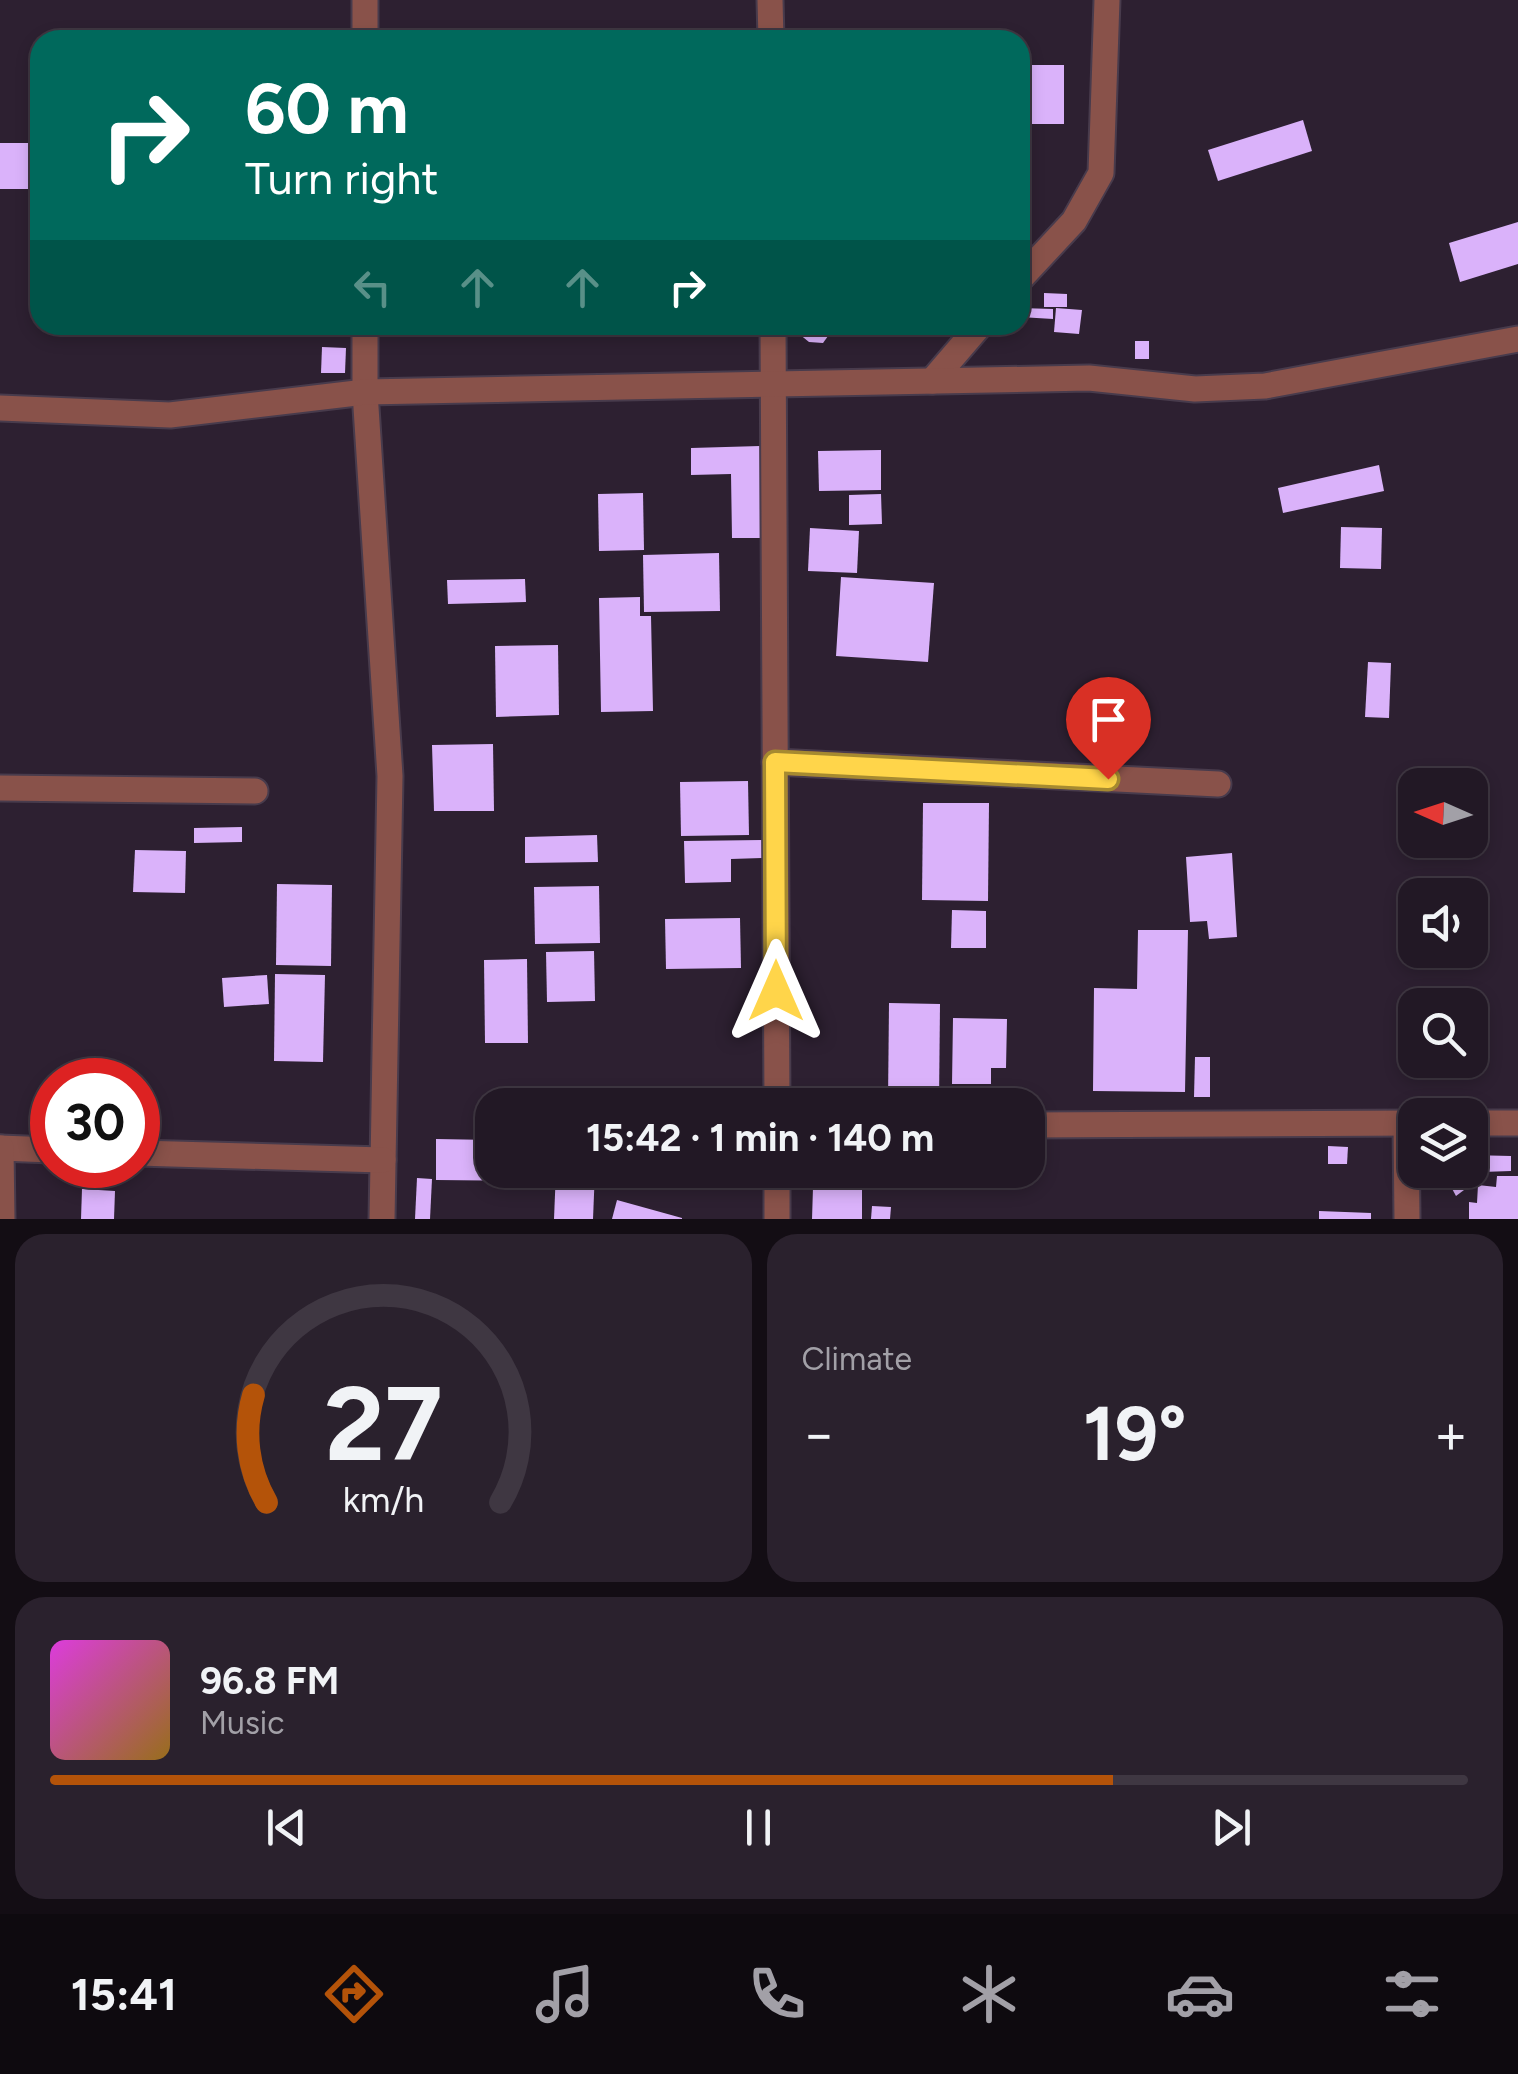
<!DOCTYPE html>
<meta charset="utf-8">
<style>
:root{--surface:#221825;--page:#2a212d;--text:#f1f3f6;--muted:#a2a0a7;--line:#3f3742;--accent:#b45309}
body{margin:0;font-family:Figtree,sans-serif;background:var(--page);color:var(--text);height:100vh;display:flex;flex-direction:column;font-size:38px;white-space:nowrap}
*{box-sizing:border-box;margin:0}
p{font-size:32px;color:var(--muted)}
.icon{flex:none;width:55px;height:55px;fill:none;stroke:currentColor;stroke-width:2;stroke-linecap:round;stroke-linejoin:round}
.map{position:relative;height:1219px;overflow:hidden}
.details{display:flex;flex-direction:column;gap:15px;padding:15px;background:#130d14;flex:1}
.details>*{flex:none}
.top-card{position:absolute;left:30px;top:30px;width:1000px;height:305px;border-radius:30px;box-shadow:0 5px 15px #0003,0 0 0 2px var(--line);background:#00695c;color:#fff;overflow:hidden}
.needle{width:65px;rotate:273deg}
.fabs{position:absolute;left:1398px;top:768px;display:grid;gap:20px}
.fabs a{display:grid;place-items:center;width:90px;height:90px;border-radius:20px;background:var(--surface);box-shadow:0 5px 15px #0003,0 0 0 2px var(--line);font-size:50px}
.speed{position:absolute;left:30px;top:1058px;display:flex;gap:20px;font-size:50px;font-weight:700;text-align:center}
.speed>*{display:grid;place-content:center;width:130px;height:130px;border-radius:50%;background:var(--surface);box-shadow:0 5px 15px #0003,0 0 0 2px var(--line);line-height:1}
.speed .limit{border:15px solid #d22;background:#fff;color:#111}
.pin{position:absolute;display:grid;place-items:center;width:85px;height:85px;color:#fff;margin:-102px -42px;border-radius:50% 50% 50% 0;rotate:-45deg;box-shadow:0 0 10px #0007}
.pin .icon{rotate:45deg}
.me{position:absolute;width:110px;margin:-55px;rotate:0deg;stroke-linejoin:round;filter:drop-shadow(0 0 8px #0008)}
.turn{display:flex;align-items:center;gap:35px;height:210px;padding:0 50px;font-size:45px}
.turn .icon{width:130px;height:130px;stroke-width:2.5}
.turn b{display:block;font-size:70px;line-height:85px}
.lanes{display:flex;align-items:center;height:95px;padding:0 50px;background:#0003;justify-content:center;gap:50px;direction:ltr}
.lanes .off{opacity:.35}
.big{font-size:75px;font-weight:700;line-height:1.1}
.details .card{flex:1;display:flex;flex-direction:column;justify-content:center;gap:15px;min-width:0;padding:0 35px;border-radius:30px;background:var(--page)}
.details .dial{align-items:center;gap:0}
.dial svg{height:260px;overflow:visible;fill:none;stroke:var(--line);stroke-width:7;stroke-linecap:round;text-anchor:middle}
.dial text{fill:var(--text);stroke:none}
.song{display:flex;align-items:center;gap:30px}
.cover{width:120px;height:120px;border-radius:15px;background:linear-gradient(135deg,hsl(300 70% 55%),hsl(40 70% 35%))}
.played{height:10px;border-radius:5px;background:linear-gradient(90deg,var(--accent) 75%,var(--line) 75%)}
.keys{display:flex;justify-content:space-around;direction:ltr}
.heat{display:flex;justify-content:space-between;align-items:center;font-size:55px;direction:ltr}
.details .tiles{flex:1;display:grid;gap:15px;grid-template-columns:1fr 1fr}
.card:last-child{grid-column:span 2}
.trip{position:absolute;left:475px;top:1088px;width:570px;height:100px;border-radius:30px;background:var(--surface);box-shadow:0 5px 15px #0003,0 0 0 2px var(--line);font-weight:700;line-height:100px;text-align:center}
.menu{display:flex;height:160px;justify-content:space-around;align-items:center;background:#0e0a0f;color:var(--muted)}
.menu .icon{width:70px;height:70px}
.menu .active{color:var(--accent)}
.menu b{font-size:45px;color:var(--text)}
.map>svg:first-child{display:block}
.building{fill:#dab2fa}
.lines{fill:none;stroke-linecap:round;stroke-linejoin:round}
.street-casing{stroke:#483b4c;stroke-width:29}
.street{stroke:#89524a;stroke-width:25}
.route-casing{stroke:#a68a30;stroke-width:25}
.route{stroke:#ffd54a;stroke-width:18}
</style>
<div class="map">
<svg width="1518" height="1219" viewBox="0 0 1518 1219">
<rect width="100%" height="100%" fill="#2d2031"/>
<g class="building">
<rect x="1020" y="65" width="44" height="59"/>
<path d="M1303 120 1312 151 1218 181 1208 150Z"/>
<path d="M0 143H34L35 189H0Z"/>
<path d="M1518 222V264L1460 282 1449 243Z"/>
<path d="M1044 293 1067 294V307H1044Z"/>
<path d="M1020 308 1053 309V319L1020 317Z"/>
<path d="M1056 308 1082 310 1079 334 1054 332Z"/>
<path d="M788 325H836L823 343 809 342Z"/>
<rect x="1135" y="341" width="14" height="18"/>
<path d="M322 347 346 348 345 373H321Z"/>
<path d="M760 446 761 538H732L731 474 691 475V448Z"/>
<path d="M881 450V490L819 491 818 451Z"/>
<path d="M1379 465 1384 491 1283 513 1278 488Z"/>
<path d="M643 493 644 550 599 551 598 494Z"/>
<path d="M881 494 882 524 849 525V495Z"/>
<path d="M1341 527 1382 528 1381 569 1340 568Z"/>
<path d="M810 528 859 531 857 573 808 571Z"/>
<path d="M719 553 720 611 644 612 643 555Z"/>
<path d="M841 577 934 583 928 662 836 656Z"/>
<path d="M525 579 526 602 448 604 447 580Z"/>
<path d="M640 597V616H651L653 711 601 712 599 598Z"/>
<path d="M558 645 559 715 496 717 495 646Z"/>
<path d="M1368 662 1391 663 1389 718 1365 717Z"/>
<path d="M493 744 494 811H434L432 745Z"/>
<path d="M748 781 749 835 681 836 680 782Z"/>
<path d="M923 803H989L988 901 922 900Z"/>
<path d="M242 827V842L194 843V828Z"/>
<path d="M597 835 598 862 525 863V837Z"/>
<path d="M762 840V858L731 859V882L685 883 684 841Z"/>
<path d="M135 850 186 851 185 893 133 892Z"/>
<path d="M1232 853 1237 937 1209 939 1207 921 1190 922 1186 857Z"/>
<path d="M277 884 332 885 331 966 276 965Z"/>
<path d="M599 886 600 943 535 944 534 887Z"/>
<path d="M952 910 986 911V948H951Z"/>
<path d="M740 918 741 968 666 969 665 919Z"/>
<path d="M1138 930H1188L1185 1092 1093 1091 1094 988 1137 989Z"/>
<path d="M594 951 595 1001 547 1002 546 952Z"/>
<path d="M527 959 528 1043H485L484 960Z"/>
<path d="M275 974 325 975 323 1062 274 1061Z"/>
<path d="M267 975 269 1004 224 1007 222 978Z"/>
<path d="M889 1003 940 1004 939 1102H888Z"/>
<path d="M953 1018 1007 1019 1006 1068H991V1084H952Z"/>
<path d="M1195 1057H1210V1097H1194Z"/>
<path d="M436 1139 492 1140V1170H542L541 1181 436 1180Z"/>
<path d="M1328 1146 1348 1147 1347 1164H1328Z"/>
<path d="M1470 1155 1511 1156V1171L1482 1172 1481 1178Z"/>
<path d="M556 1170H595L593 1219H554Z"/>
<path d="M1471 1170 1476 1181 1456 1196 1443 1172Z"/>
<path d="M1497 1176H1518V1219H1469V1202L1477 1203 1478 1185 1496 1187Z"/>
<path d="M417 1178 432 1179 430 1219H415Z"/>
<path d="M813 1187 862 1188V1219H812Z"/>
<path d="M82 1189 115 1191 114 1219H81Z"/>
<path d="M617 1200 682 1218V1219H612Z"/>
<path d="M872 1206 891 1207 890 1219H871Z"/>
<path d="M1319 1211 1371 1213V1219H1319Z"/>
</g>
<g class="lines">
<defs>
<g id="street">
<path d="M365 0V40"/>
<path d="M770 0 771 40"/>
<path d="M1020 279 1074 221 1101 173 1107 0"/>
<path d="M365 325V392L390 776 382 1219"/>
<path d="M773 325 777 1105"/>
<path d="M932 381 980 325"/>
<path d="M0 408 170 415 365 392 1089 378 1195 389 1265 386 1518 339"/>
<path d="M775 762 1218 784"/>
<path d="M0 788 255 791"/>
<path d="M1470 1123H1518"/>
<path d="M1406 1124 1407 1219"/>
<path d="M1028 1125 1415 1123"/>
<path d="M0 1148 52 1150"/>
<path d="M1 1148 2 1219"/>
<path d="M138 1153 383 1160"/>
<path d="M777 1170V1219"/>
</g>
</defs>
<use href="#street" class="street-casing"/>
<use href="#street" class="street"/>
</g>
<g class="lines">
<defs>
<path id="route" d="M776 991 775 762 1108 779"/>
</defs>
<use href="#route" class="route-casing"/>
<use href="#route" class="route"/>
</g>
</svg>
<div class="fabs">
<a><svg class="needle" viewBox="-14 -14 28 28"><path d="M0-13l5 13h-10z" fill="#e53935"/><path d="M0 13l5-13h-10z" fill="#a2a0a7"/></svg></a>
<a><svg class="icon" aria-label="sound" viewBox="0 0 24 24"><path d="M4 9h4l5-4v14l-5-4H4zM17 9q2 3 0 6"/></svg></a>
<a><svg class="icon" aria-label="search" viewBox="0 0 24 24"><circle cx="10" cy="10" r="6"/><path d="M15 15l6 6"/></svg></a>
<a><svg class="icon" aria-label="layers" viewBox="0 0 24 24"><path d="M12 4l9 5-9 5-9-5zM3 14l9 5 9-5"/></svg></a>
</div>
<div class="speed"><div class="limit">30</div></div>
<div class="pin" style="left:1108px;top:779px;background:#d93025"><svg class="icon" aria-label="arrive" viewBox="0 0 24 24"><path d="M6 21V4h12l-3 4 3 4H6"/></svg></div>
<svg class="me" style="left:776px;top:991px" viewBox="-20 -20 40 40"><path d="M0-17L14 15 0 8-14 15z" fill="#ffd54a" stroke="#fff" stroke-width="4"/></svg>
<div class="trip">15:42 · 1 min · 140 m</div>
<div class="top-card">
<div class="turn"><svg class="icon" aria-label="right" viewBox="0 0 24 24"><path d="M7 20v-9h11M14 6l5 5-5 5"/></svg><div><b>60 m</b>Turn right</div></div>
<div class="lanes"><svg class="icon off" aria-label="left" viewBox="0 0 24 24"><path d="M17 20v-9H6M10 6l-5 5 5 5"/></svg><svg class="icon off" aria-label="ahead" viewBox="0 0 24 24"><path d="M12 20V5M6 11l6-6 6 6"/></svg><svg class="icon off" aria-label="ahead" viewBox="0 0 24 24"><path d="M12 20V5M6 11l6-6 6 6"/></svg><svg class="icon" aria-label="right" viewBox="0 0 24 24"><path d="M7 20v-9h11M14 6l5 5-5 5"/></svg></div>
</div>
</div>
<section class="details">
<div class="tiles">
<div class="card dial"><svg viewBox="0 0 100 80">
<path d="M14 69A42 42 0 1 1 86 69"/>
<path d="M14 69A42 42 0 0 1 10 36" stroke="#b45309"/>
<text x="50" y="56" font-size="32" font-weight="700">27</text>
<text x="50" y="72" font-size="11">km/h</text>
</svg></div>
<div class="card"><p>Climate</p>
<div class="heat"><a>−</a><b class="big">19°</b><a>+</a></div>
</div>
<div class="card">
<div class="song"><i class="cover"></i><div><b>96.8 FM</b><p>Music</p></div></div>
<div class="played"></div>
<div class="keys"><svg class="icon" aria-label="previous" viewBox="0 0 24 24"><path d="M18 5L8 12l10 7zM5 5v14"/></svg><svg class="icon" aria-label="pause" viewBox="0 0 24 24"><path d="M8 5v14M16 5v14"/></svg><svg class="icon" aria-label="next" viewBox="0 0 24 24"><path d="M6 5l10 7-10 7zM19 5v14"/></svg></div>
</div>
</div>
</section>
<nav class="menu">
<b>15:41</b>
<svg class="icon active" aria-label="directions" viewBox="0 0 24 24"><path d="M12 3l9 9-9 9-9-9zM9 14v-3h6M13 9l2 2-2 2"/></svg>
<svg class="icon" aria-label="music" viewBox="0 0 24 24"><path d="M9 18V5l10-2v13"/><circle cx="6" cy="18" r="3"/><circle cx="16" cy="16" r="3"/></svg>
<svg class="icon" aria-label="phone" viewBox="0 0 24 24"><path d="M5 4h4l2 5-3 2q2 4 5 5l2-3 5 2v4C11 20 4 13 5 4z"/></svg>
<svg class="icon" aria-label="climate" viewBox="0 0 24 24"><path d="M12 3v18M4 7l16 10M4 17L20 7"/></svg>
<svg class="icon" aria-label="car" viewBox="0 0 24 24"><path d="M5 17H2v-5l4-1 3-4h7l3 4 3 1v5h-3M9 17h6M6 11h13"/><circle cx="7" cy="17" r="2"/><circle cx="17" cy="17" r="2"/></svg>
<svg class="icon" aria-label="filters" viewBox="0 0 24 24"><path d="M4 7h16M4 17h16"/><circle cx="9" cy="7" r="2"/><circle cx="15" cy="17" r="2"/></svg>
</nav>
